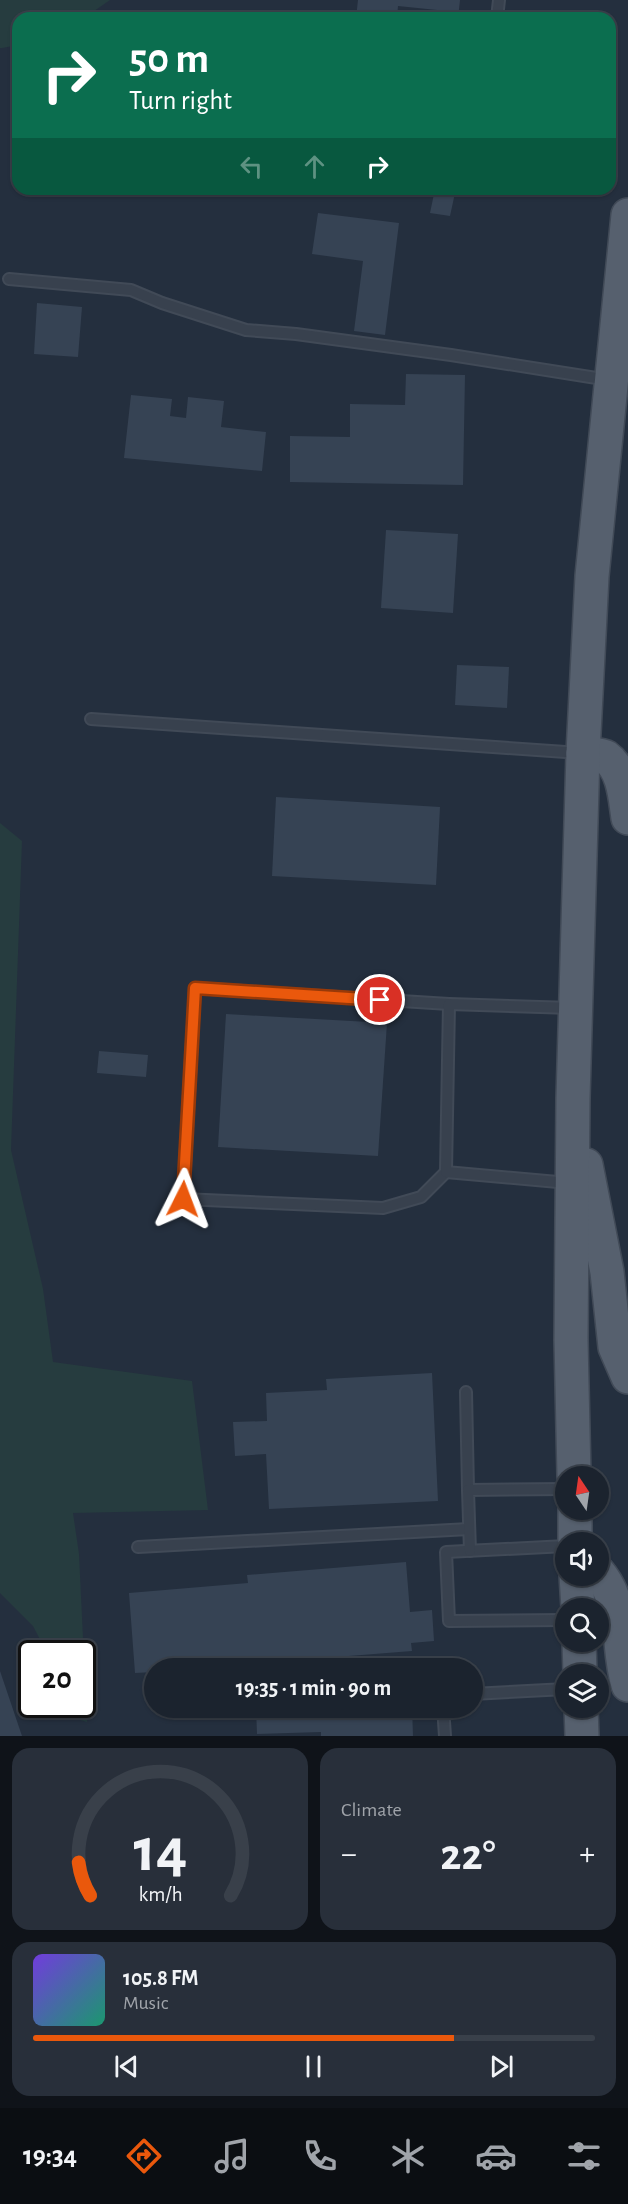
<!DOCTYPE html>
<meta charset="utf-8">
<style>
:root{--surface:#1b232e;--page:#282f3a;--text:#f1f3f6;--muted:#a0a4aa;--line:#39404a;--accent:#ea580c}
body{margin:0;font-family:"Alegreya Sans",sans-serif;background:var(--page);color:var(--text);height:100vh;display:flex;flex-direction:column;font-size:22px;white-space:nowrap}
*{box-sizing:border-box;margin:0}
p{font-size:20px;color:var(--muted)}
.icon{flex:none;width:33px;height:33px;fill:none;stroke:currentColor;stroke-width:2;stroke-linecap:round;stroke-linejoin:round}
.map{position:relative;height:1736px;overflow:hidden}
.sheet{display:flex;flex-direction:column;gap:12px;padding:12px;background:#0f1319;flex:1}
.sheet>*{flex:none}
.top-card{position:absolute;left:12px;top:12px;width:604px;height:183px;border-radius:18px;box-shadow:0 2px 4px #0004,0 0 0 2px var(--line);background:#0b6e4f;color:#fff;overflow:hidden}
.needle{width:39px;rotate:347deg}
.buttons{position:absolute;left:555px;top:1466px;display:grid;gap:12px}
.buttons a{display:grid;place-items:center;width:54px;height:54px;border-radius:50%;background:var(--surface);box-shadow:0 2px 4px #0004,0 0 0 2px var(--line);font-size:30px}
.speed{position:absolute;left:18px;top:1640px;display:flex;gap:12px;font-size:30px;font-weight:700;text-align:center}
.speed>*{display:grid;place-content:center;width:78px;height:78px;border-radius:50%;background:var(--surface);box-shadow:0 2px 4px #0004,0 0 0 2px var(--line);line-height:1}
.speed .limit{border:3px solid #111;border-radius:9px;background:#fff;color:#111}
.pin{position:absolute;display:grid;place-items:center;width:51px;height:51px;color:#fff;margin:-26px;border:3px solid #fff;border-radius:50%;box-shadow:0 2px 6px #0007}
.me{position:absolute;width:66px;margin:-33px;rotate:3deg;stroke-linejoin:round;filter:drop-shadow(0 0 4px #0008)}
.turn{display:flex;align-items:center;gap:21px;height:126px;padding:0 18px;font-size:27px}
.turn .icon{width:78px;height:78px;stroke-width:2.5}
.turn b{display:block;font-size:42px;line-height:51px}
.lanes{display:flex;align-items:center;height:57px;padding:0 18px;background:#0003;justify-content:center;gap:30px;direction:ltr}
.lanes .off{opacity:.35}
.big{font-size:45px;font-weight:600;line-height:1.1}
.sheet .tile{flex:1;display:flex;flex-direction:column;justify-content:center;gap:9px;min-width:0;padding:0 21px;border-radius:18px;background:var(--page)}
.sheet .dial{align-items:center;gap:0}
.dial svg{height:156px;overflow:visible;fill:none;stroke:var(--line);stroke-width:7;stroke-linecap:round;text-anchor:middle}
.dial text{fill:var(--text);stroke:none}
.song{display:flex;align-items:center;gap:18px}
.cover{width:72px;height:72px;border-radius:9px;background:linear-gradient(135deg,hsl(260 70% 55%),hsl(160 70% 35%))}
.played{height:6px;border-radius:3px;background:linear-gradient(90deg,var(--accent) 75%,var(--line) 75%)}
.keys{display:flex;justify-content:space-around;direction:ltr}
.heat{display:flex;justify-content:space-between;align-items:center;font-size:33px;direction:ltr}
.sheet .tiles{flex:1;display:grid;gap:12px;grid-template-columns:1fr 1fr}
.tile:last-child{grid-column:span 2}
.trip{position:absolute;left:144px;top:1658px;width:339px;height:60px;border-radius:30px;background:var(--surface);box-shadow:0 2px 4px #0004,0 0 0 2px var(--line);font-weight:600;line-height:60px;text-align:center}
.tab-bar{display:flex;height:96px;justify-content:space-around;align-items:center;background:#0b0e12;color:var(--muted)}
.tab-bar .icon{width:42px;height:42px}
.tab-bar .active{color:var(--accent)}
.tab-bar b{font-size:27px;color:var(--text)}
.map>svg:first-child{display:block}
.green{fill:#263c3f}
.building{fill:#364354}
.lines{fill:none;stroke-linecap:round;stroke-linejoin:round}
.service-casing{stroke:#414a57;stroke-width:14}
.primary-casing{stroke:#414a57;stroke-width:36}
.service{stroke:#38414e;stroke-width:10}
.primary{stroke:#56606e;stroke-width:33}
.route-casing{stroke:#983908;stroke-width:15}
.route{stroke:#ea580c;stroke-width:10}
</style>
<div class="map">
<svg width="628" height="1736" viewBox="0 0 628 1736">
<rect width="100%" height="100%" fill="#242f3e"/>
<g class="green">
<path d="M0 0H110L84 18H18V45L2 48H0Z"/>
<path d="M0 823 22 841 11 1150 43 1289 53 1362 192 1381 208 1510 73 1513 79 1554 87 1722 80 1720 72 1704H82V1653H47L33 1626 0 1593Z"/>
</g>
<g class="building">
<path d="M358 0H460L458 18H436L437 10 398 6 397 18H356Z"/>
<path d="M435 189H473L472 196 455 193 450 216 430 213Z"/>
<path d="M318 213 399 223 385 335 354 331 363 261 312 254Z"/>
<path d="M37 303 82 307 78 357 34 354Z"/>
<path d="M406 374 465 375 463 485 290 482V436L350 437V404L405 405Z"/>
<path d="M131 395 172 399 170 416 186 418 188 397 224 401 221 427 266 432 262 471 124 458Z"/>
<path d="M386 530 458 534 453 613 381 608Z"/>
<path d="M457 665 509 667 507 708 455 705Z"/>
<path d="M276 797 440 807 436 885 272 876Z"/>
<path d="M226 1014 387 1023 378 1156 218 1147Z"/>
<path d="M99 1051 148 1055 146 1077 97 1073Z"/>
<path d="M432 1373 438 1501 269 1509 266 1454 235 1456 233 1422 267 1421 266 1393 327 1390 326 1379Z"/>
<path d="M406 1562 410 1612 432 1610 434 1641 411 1643 412 1651 199 1668H154V1672L135 1673 129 1593 248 1583 247 1575Z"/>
<path d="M0 1671 22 1736H0Z"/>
<path d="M256 1707H412L413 1736H321V1732L257 1734Z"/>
</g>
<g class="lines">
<defs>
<g id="service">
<path d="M497 18 499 0"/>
<path d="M9 279 131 290 162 303 246 330 296 334 451 355 609 380"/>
<path d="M91 719 580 753"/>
<path d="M446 1172 421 1197 383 1208 183 1199 195 988 449 1004"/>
<path d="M569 1183 446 1172 449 1004 572 1008"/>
<path d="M466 1392 468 1490"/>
<path d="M566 1546 446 1552 449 1621 566 1620"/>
<path d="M138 1547 469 1529"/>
<path d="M470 1551 468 1490 566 1489"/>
<path d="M472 1694 566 1689"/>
<path d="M443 1707 445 1736"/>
</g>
<g id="primary">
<path d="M583 753C590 754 601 754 606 757 624 770 625 799 628 818"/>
<path d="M586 1165 607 1272 615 1347 628 1377"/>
<path d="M574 1476 571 1340 573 1098 583 753 592 576 628 215"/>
<path d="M575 1509V1542"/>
<path d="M598 1572C627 1606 616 1646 628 1685"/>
<path d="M576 1575 578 1608"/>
<path d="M579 1641 580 1674"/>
<path d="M581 1707 582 1736"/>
</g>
</defs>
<use href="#service" class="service-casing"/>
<use href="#primary" class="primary-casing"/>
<use href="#service" class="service"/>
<use href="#primary" class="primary"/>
</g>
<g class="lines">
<defs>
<path id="route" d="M183 1199 195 988 380 1000"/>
</defs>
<use href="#route" class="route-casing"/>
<use href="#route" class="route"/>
</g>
</svg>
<div class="buttons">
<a><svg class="needle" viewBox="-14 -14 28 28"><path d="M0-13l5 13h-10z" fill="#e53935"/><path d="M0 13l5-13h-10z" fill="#a0a4aa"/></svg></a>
<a><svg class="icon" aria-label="sound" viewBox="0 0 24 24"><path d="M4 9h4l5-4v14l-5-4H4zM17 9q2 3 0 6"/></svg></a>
<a><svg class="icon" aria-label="search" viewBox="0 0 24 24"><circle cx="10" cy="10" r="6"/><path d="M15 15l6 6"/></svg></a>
<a><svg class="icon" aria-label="layers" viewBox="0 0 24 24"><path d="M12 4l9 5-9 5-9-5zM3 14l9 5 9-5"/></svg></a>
</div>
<div class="speed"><div class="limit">20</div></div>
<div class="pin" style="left:380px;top:1000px;background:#d93025"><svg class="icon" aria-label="arrive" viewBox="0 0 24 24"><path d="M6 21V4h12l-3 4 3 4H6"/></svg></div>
<svg class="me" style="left:183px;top:1199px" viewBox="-20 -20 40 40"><path d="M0-17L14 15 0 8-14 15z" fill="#ea580c" stroke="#fff" stroke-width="4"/></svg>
<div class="trip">19:35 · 1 min · 90 m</div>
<div class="top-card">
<div class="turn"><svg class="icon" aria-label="right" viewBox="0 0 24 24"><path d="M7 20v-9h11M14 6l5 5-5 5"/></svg><div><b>50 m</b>Turn right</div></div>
<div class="lanes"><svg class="icon off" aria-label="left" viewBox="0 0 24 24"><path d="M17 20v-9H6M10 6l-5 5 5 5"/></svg><svg class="icon off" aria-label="ahead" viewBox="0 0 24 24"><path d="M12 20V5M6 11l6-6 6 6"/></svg><svg class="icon" aria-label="right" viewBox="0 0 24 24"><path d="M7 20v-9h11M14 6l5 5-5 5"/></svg></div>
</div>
</div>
<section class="sheet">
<div class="tiles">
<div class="tile dial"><svg viewBox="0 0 100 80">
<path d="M14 69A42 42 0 1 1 86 69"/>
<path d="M14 69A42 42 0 0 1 8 52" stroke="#ea580c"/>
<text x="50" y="56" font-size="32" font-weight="700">14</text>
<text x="50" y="72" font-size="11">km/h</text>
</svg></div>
<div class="tile"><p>Climate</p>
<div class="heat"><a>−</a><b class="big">22°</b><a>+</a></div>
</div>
<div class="tile">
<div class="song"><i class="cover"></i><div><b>105.8 FM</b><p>Music</p></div></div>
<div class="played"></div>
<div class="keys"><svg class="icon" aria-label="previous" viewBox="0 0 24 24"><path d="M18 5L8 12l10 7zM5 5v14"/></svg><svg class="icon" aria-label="pause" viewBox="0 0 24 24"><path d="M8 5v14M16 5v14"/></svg><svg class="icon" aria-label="next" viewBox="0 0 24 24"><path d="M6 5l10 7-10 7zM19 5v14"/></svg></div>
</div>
</div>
</section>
<nav class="tab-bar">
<b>19:34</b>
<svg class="icon active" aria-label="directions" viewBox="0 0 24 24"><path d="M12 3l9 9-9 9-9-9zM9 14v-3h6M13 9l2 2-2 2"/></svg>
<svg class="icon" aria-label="music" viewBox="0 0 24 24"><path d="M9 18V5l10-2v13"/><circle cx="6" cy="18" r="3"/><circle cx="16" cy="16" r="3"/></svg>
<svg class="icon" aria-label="phone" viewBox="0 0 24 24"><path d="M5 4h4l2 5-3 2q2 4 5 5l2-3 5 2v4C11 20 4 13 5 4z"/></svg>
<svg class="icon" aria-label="climate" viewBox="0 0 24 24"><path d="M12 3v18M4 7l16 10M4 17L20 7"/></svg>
<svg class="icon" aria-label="car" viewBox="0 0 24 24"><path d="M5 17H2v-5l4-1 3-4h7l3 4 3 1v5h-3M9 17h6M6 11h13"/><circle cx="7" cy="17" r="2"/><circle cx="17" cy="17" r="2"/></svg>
<svg class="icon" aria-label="filters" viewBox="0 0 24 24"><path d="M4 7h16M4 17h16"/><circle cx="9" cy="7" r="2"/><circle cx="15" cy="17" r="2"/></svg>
</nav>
